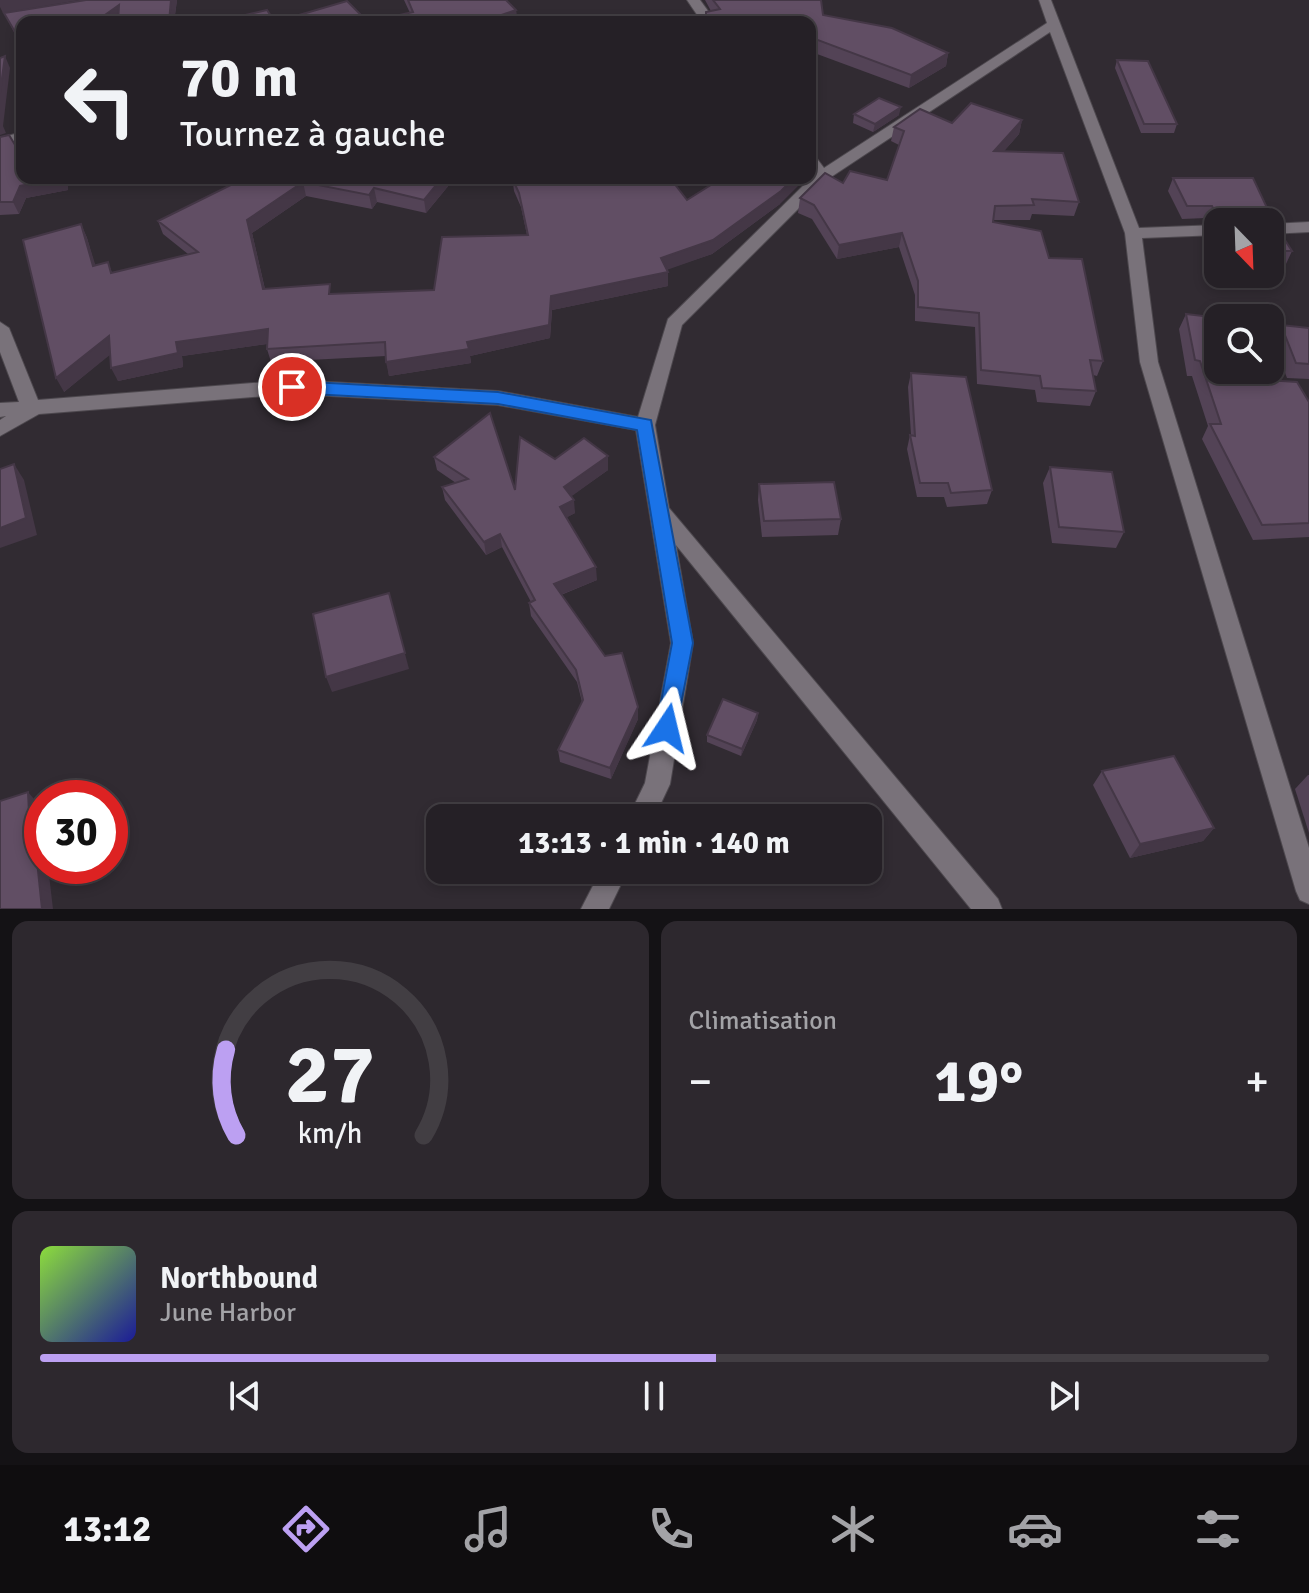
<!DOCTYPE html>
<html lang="fr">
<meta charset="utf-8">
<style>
:root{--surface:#252026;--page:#2d282e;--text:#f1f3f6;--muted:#a3a3a7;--line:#423e43;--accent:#bca0f2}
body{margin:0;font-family:Signika,sans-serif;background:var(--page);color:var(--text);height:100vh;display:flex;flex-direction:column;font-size:30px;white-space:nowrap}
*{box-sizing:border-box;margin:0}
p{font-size:26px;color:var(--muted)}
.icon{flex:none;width:44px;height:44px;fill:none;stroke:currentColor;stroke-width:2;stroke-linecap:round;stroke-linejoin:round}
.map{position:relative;height:909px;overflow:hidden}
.drawer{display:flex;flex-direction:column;gap:12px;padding:12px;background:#141215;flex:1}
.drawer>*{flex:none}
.banner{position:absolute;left:16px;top:16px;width:800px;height:168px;border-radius:16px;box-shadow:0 4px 12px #0003,0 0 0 2px var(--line);background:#252026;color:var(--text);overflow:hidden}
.needle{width:52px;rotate:157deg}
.tools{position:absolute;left:1204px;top:208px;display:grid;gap:16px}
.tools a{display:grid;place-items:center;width:80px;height:80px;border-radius:16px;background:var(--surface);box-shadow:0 4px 12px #0003,0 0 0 2px var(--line);font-size:40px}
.speed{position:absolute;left:24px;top:780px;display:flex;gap:16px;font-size:40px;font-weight:700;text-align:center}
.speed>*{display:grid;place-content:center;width:104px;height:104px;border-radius:50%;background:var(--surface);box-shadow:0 4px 12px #0003,0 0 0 2px var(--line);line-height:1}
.speed .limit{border:12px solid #d22;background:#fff;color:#111}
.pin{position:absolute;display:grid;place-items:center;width:68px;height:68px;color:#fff;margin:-34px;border:4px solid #fff;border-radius:50%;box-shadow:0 2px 8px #0007}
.me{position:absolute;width:88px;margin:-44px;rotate:10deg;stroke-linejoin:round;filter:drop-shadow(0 0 6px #0008)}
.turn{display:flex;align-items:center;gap:28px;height:168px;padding:0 32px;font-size:36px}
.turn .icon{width:104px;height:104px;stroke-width:2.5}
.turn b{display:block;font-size:56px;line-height:68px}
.big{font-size:60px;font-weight:800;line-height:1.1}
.drawer .card{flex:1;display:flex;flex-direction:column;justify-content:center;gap:12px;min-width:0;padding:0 28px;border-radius:16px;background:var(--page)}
.drawer .dial{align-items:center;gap:0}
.dial svg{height:208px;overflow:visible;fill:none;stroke:var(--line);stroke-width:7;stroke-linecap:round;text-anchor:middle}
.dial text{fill:var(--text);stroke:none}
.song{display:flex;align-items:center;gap:24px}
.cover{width:96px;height:96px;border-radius:12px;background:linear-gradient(135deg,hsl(90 70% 55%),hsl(240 70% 35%))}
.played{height:8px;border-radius:4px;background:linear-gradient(90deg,var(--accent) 55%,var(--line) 55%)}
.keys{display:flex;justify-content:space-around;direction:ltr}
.heat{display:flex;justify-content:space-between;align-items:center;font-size:44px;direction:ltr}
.drawer .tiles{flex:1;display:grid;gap:12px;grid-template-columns:1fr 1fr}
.card:last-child{grid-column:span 2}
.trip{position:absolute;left:426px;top:804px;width:456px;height:80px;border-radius:16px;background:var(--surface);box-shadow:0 4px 12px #0003,0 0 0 2px var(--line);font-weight:800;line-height:80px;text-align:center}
.dock{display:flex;height:128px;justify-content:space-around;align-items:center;background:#0f0d0f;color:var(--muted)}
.dock .icon{width:56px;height:56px}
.dock .selected{color:var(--accent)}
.dock b{font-size:36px;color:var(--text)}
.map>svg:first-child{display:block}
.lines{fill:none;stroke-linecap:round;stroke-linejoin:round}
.minor-casing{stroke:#4d484e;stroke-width:2}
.minor{fill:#79727a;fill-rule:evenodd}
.wall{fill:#534356;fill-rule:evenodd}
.shaded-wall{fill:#443746}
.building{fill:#614e64;stroke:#443746;stroke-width:2}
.route{fill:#1a73e8;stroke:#114b97;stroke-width:2}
</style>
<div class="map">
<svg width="1309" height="909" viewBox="0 0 1309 909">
<rect width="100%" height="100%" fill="#312b32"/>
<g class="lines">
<defs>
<g id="minor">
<path d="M687 0H700L716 22H702Z"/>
<path d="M1039 0H1051L1139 228 1218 225V235L1142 238 1158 362 1309 848V904L1300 900 1296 891 1140 362 1125 233 1050 32 828 179 682 325 655 425 669 508 998 899 1002 909H971L676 545 693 643 670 784 654 818H628L645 783 671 643 636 430 498 405 292 394 39 414 0 436V420L6 416 0 417V403L19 402 0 352V322L9 328 38 400 292 380 498 391 638 417 668 319 814 175 810 170V154L815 156 824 168 1047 23Z"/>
<path d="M22 132V142L0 148V138Z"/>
<path d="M1309 222V232L1270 234V224Z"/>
<path d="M601 870H628L609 909H581Z"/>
</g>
</defs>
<use href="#minor" class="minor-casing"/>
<use href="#minor" class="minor"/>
</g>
<g class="wall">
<path d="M86 0H177L174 22 118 21 22 22V47L4 13Z"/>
<path d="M404 0H506L516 10 517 22H368L410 13Z"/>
<path d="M705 0H821L823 15 948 53 946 66 909 88 817 54 810 22H706V12L711 11Z"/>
<path d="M1117 60 1177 124 1174 133H1141L1115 68Z"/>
<path d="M854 114 899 115 873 132 853 123Z"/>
<path d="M1022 120 1019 134 1003 152 1079 202 1074 216 1032 214 1030 220H994L993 222 1049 258 1103 361 1097 376 1093 375 1096 391 1090 406 1037 402 1035 390 977 384 975 327 915 321V295L899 247 837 259 812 219 798 213 800 198 843 183 887 180 899 145 891 141 894 127Z"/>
<path d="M0 137 22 178H68V190L26 198 19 214 0 215Z"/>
<path d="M182 178H202L203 182Z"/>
<path d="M239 178H670L687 200 780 204 712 254 667 269 668 272V286L552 310 550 338 470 356 471 363 389 376 386 356 271 362 267 349V344L182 356 183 367 118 381 110 354 64 392 81 224 87 238 95 266 108 262 112 273 188 254 163 234 158 221 235 183ZM454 179 513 183 514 191 521 207 527 235 434 290 333 294 265 289 252 233 306 196 372 209 377 202 426 213Z"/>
<path d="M1173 178 1274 223 1292 251 1286 264H1270V222L1218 223 1209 222 1206 218 1182 219 1168 191Z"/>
<path d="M1186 314 1233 378 1309 402V537L1253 540 1202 439 1208 426 1192 376H1187L1179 329Z"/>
<path d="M1281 325 1309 328V379L1287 378 1273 340Z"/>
<path d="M911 373 992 490 987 504 947 507 944 497H917L907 449 910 435H911L908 387Z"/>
<path d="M434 457 515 490 555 459 608 470 571 496 575 513 567 517 597 580 561 595 638 719 611 779 560 762 558 750 582 702 577 682 531 616 529 603 531 602 502 547 486 555 445 500 442 487 456 483 437 470Z"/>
<path d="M1050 467 1124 532 1116 548 1052 543 1043 483Z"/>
<path d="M759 484 841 519 838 535 762 537 758 500Z"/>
<path d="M758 713 757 720 741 756 707 742V735Z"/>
<path d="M1102 771 1214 828 1203 841 1130 858 1093 785Z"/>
<path d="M1308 775H1309V833L1295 789Z"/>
<path d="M546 870H561L557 876Z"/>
</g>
<g class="shaded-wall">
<path d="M0 0H80L3 13 0 7Z"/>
<path d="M171 0H177L174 22H169Z"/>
<path d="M119 5 123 17 117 22H95Z"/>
<path d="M516 10 517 22H481Z"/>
<path d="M818 40 817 54 810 57V45Z"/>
<path d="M948 53 946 66 909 88 911 75Z"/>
<path d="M5 56 10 68 3 126 6 133 0 135V93Z"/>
<path d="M901 107 899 115 873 132 875 124Z"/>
<path d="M1022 120 1019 134 991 166 994 151Z"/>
<path d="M63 178H68V190L26 198 19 214 13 202 20 186Z"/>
<path d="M442 178 454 179 426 213 424 200Z"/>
<path d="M794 178H806L780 204 712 254 661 272V258Z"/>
<path d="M303 182 306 196 252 233 268 303 263 289 247 220Z"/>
<path d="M374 188 377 202 372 209 369 195Z"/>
<path d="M81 224 87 238 100 280 93 266Z"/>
<path d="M902 233 899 247 837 259 839 245Z"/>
<path d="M668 272V286L552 310 550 338 470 356 471 363 389 376 386 362 467 342 551 296Z"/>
<path d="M268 329 273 343 182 356 183 367 118 381 111 368 176 342Z"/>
<path d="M109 336 116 350 64 392 56 378Z"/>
<path d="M608 456V470L565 501 564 487Z"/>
<path d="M14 464 24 480 37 535 0 548V528Z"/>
<path d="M574 500 575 513 562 520 560 507Z"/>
<path d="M500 534 502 547 486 555 484 542Z"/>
<path d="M596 567 597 580 555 597 554 584Z"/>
<path d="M389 593 409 669 332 692 326 677Z"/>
<path d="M638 707V719L611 779 610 768Z"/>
<path d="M758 713 757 720 741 756 742 749Z"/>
<path d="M28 792 39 805 42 866H48L53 909H42L31 853Z"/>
<path d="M1214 828 1203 841 1130 858 1140 844Z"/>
</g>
<g class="building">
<path d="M86 0H171L169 22H118L119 5 95 22H22V44L4 13Z"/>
<path d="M408 0H506L516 10 481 22H368L413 12Z"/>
<path d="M713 0H821L823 15 892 28 948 53 911 75 818 40 810 45V22H706V12L720 9Z"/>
<path d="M347 1 368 22H235L236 17 267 10 275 22Z"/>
<path d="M5 56 0 93V58Z"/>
<path d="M1117 60 1148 61 1177 124H1144Z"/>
<path d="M879 98 901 107 875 124 854 114Z"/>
<path d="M971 103 1022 120 994 151 1063 153 1079 202 1032 199 1034 205 995 206 993 222 1041 231 1049 258 1082 259 1103 361 1090 360 1096 391 1042 388 1040 376 981 370 979 313 918 307V281L902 233 839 245 814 205 800 198 825 173 843 183 850 171 887 180 904 131 894 127 920 109 952 123Z"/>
<path d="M9 135 20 153 22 152V178H63L20 186 13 202H0V137Z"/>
<path d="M239 178H442L424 200 374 188 369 195 303 182 247 220 263 289 330 284 329 294 434 290 442 237 528 235 519 193 512 178H670L687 200 722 178H794L781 191 713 240 661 258 668 272 551 296 549 325 467 342 469 349 386 362 385 342 267 349 268 329 176 342 178 353 111 368 109 336 56 378 23 240 81 224 93 266 108 262 111 273 198 252 158 221 235 183Z"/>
<path d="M1173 178H1253L1274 223 1292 251H1270V222H1227L1226 210H1214L1212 206H1187Z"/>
<path d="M1186 314 1220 318H1218V370H1231L1233 378 1297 382 1309 402V523L1262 525 1210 424H1221L1200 361 1195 360Z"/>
<path d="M1281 325 1309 328V364L1296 363Z"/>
<path d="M911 373 966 377 992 490 951 493 948 483H920L910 435 915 436Z"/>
<path d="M490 413 515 490 520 437 555 459 584 438 608 456 564 487 574 500 560 507 596 567 554 584 605 656 622 653 638 707 610 768 558 750 583 700 576 670 529 603 535 600 500 534 484 542 442 487 468 479 434 457Z"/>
<path d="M14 464 26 518 0 528V469Z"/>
<path d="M1050 467 1112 472 1124 532 1059 527Z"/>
<path d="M834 482 841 519 764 521 759 484Z"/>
<path d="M389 593 405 653 326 677 313 614Z"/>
<path d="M723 699 758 713 742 749 707 735Z"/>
<path d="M1174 756 1214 828 1140 844 1102 771Z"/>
<path d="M28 792 31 853 36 851 42 909H0V801Z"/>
<path d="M536 808 553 818H530Z"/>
</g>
<path class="route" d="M292 381 498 392 651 420 693 643 675 735 667 738 660 735 656 728 672 643 637 430 498 404 292 393 283 387Z"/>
</svg>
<div class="tools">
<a><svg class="needle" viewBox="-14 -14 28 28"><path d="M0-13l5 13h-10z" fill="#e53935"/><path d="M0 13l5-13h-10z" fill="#a3a3a7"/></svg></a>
<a><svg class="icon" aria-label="search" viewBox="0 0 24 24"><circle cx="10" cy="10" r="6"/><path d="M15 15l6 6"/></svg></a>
</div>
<div class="speed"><div class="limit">30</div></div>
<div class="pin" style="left:292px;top:387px;background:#d93025"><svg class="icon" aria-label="arrive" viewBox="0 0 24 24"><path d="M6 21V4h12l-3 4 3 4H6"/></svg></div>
<svg class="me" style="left:667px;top:728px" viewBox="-20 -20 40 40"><path d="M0-17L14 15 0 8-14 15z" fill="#1a73e8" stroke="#fff" stroke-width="4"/></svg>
<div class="trip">13:13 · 1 min · 140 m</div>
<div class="banner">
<div class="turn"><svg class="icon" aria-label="left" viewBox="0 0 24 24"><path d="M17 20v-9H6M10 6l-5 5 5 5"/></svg><div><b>70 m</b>Tournez à gauche</div></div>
</div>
</div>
<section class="drawer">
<div class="tiles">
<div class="card dial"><svg viewBox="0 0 100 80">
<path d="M14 69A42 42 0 1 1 86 69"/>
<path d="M14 69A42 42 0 0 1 10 36" stroke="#bca0f2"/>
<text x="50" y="56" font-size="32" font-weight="700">27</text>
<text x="50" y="72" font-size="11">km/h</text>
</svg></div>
<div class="card"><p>Climatisation</p>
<div class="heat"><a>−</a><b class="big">19°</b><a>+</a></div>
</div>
<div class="card">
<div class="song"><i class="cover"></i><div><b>Northbound</b><p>June Harbor</p></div></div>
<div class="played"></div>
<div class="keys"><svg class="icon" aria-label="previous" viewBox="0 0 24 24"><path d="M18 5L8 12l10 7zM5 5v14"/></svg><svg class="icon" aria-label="pause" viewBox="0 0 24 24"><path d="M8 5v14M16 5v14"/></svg><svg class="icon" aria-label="next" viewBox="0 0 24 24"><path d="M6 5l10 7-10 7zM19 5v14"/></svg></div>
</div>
</div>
</section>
<nav class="dock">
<b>13:12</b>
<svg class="icon selected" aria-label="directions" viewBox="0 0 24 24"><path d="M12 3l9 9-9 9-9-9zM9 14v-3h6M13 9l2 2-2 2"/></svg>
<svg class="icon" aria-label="music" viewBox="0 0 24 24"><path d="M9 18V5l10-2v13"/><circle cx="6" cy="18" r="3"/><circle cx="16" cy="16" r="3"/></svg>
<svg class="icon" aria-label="phone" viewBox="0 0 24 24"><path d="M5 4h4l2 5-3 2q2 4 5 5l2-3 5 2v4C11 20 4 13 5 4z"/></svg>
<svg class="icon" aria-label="climate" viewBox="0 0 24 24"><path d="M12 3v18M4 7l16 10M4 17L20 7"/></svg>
<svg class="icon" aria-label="car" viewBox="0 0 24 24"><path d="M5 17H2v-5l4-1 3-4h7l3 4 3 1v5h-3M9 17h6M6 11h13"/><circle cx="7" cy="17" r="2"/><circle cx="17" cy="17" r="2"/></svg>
<svg class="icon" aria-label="filters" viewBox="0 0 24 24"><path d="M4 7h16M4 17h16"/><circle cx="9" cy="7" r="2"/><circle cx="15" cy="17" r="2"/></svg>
</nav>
